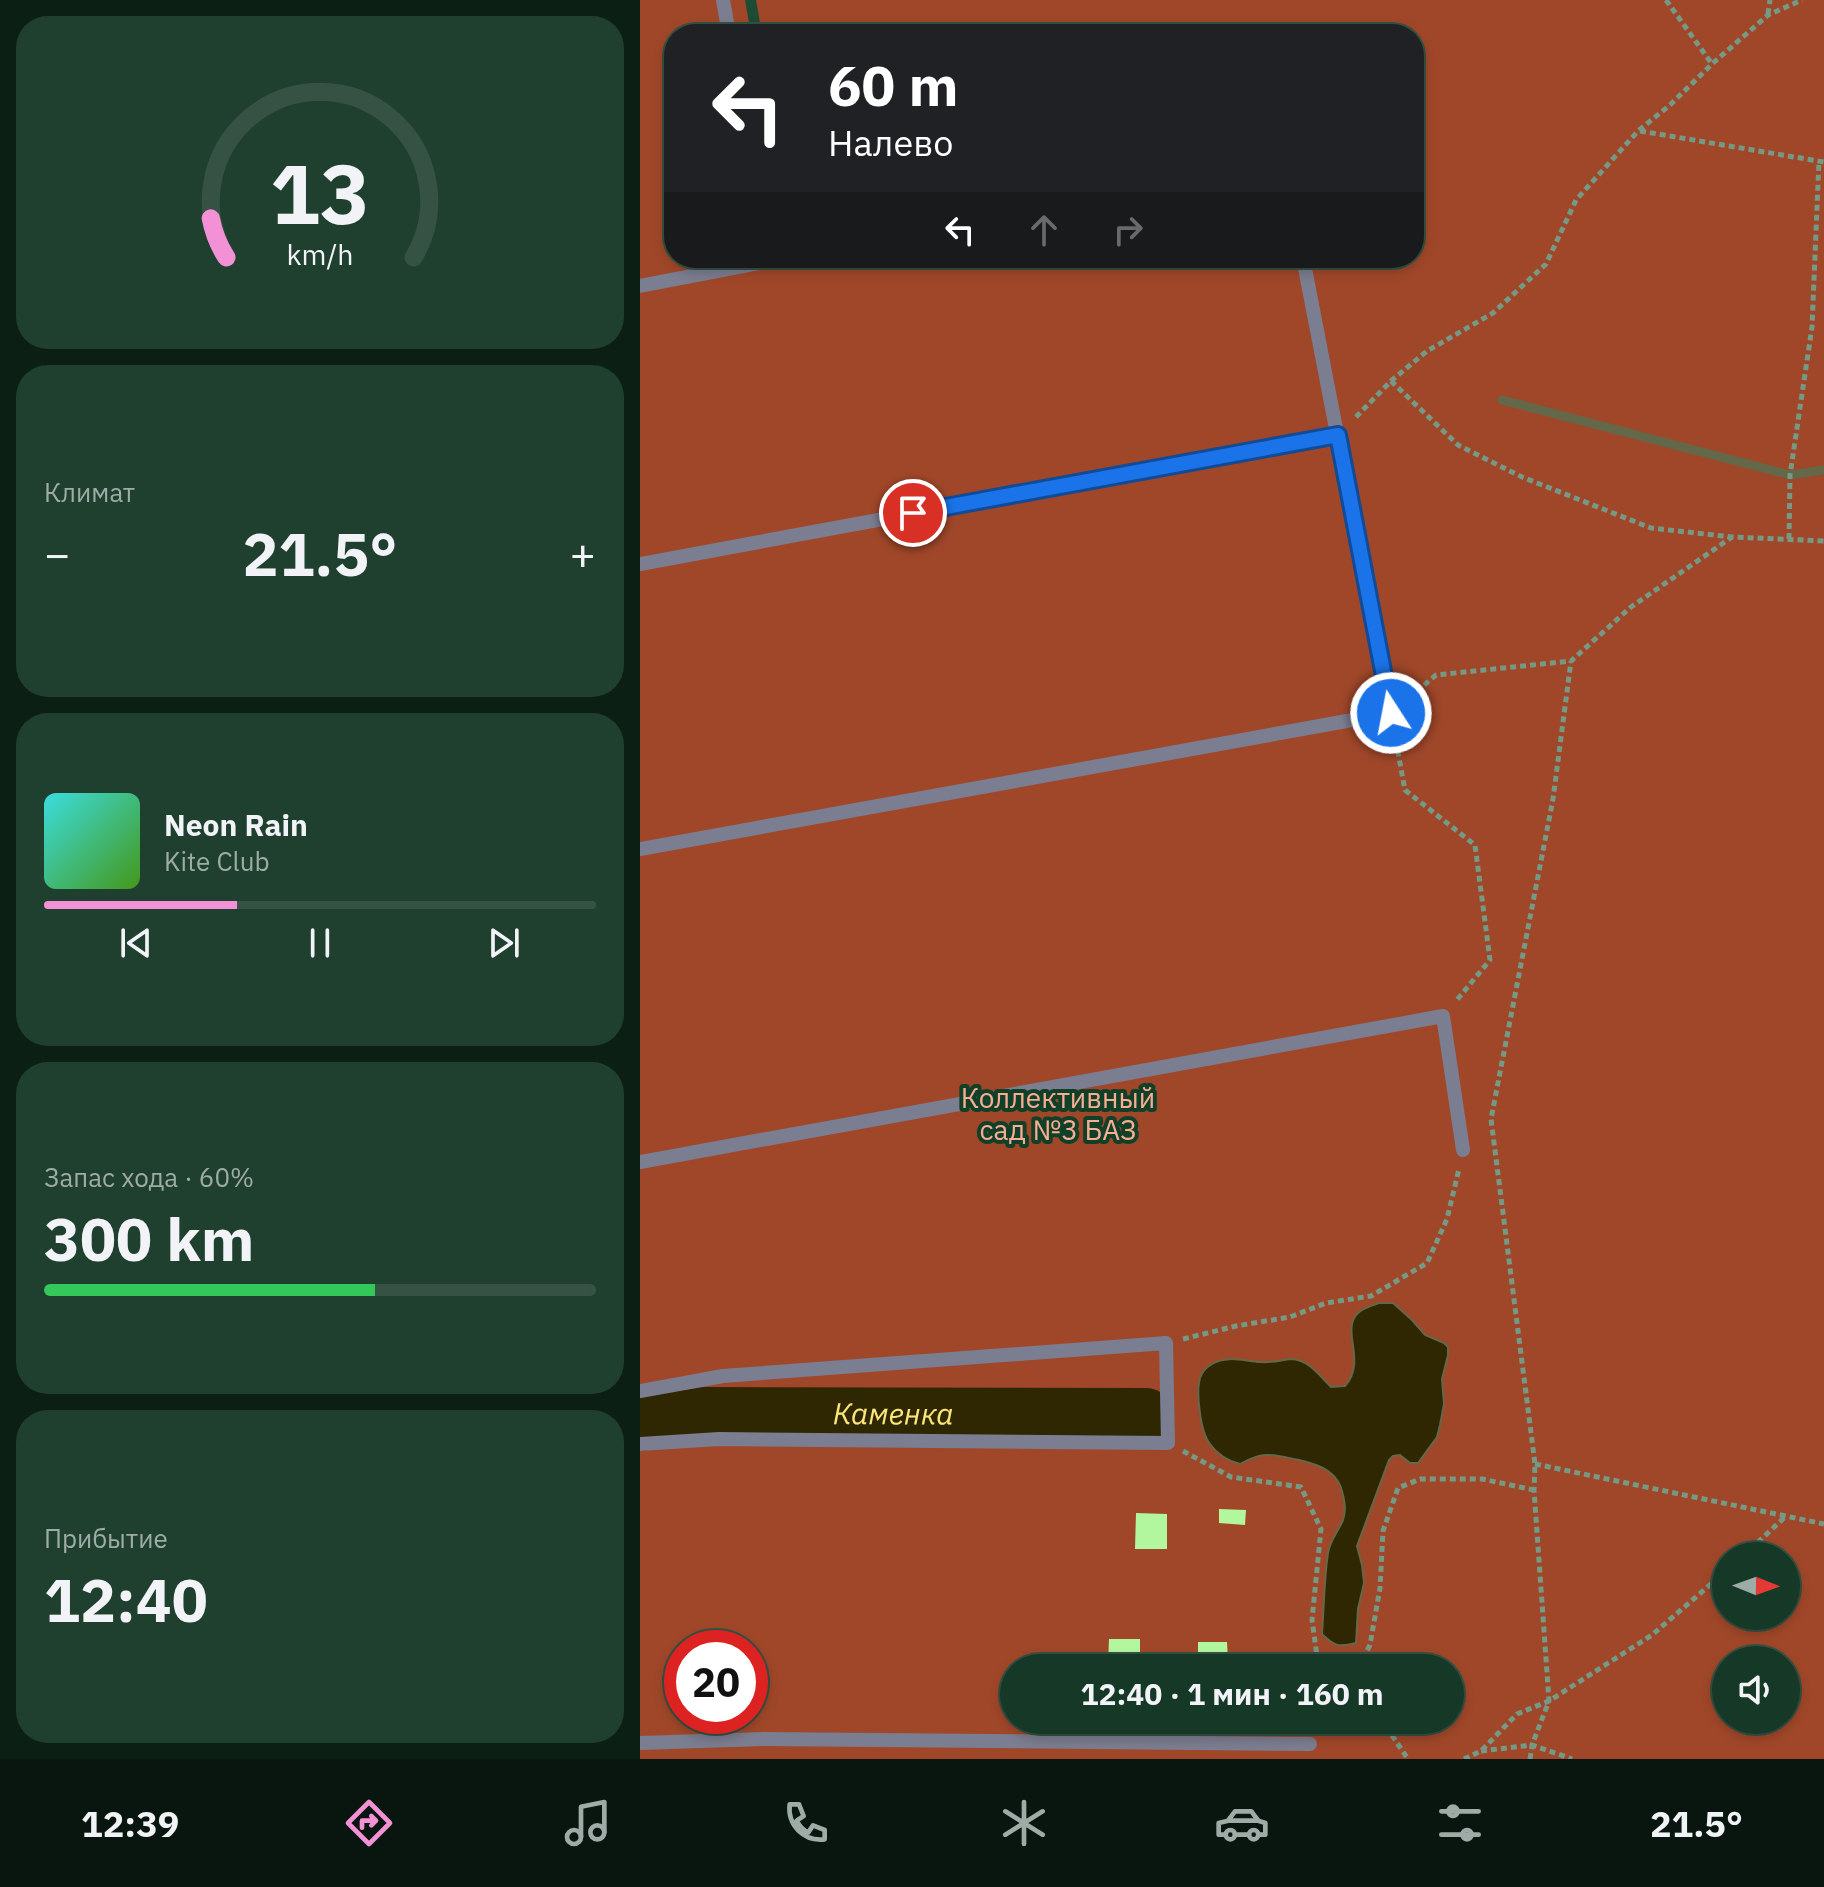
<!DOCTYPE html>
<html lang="ru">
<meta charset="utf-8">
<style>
:root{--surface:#163827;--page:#1f3f2f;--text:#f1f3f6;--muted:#9eaca7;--line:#355244;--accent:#f391d6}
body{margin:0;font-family:"IBM Plex Sans",sans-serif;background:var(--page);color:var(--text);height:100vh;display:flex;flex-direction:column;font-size:30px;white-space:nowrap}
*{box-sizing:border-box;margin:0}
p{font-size:26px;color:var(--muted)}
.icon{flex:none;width:44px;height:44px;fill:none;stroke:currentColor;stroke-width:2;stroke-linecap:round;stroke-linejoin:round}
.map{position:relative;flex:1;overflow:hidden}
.sheet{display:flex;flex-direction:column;gap:16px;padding:16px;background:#0c1f15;width:640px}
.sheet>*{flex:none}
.hud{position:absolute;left:24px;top:24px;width:760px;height:244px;border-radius:32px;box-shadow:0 4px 12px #0003,0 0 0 2px var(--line);background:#202124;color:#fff;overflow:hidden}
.needle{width:52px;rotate:91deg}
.buttons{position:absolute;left:1072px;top:1542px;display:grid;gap:16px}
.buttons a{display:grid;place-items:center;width:88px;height:88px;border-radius:50%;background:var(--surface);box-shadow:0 4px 12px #0003,0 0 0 2px var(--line);font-size:40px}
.speed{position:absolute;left:24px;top:1630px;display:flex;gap:16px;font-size:40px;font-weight:700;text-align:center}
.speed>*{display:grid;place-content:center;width:104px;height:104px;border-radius:50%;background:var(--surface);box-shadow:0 4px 12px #0003,0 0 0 2px var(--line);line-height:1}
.speed .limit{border:12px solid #d22;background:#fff;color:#111}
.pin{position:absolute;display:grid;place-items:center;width:68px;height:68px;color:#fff;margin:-34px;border:4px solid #fff;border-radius:50%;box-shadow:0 2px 8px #0007}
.me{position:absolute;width:88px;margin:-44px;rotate:349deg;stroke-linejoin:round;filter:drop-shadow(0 0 6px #0008)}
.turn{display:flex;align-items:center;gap:28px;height:168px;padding:0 32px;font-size:36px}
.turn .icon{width:104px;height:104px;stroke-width:2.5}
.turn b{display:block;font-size:56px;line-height:68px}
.lanes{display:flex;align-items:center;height:76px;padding:0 32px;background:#0003;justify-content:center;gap:40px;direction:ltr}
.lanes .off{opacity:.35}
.big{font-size:60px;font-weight:700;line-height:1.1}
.sheet .widget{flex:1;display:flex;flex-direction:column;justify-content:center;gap:12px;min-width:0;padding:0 28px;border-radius:32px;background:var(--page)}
.sheet .dial{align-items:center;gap:0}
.dial svg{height:208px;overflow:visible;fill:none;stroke:var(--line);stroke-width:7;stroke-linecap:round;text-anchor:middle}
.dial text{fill:var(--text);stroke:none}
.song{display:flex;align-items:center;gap:24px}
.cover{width:96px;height:96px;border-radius:12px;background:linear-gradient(135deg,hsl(180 70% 55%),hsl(100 70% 35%))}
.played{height:8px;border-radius:4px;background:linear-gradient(90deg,var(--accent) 35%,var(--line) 35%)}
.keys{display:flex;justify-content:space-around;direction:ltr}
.heat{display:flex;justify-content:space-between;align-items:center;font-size:44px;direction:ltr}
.charge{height:12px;border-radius:6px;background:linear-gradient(90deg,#34c759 60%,var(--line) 0)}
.trip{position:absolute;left:360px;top:1654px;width:464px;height:80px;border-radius:40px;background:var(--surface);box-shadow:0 4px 12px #0003,0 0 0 2px var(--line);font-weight:700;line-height:80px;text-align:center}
.tab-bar{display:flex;height:128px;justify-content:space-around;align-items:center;background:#091610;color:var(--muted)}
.tab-bar .icon{width:56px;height:56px}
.tab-bar .active{color:var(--accent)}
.tab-bar b{font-size:36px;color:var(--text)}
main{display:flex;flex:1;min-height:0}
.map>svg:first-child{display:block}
.green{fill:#a04729;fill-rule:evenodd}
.water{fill:#2e2702;stroke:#646748;stroke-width:2}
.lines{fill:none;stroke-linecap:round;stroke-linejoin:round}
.stream{stroke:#646748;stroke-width:9}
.river{stroke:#2e2702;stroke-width:54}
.building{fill:#b2f69e}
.path{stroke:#759985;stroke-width:5;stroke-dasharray:6 4;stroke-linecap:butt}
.lane{stroke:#7b7d90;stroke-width:14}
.route-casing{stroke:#114b97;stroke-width:20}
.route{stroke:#1a73e8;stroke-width:14}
.labels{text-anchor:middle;stroke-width:8;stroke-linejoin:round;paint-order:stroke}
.park-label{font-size:28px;fill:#fbad93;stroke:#114029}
.water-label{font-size:30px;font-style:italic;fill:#fbe679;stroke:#114029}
</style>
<main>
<section class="sheet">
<div class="widget dial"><svg viewBox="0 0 100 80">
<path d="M14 69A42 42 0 1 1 86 69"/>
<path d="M14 69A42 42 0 0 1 8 54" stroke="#f391d6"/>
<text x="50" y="56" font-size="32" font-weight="700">13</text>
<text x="50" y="72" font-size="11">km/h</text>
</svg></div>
<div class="widget"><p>Климат</p>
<div class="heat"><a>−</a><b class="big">21.5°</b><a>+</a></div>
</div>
<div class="widget">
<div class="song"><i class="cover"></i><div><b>Neon Rain</b><p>Kite Club</p></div></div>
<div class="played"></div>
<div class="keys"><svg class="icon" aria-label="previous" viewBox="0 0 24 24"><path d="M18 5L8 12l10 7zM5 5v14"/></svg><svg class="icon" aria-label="pause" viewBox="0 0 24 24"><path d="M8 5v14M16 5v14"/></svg><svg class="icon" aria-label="next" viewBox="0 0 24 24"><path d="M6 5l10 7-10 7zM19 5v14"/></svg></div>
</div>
<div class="widget"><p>Запас хода · 60%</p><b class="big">300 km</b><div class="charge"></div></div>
<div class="widget"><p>Прибытие</p><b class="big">12:40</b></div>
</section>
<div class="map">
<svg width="1184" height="1759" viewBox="0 0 1184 1759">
<rect width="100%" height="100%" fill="#1d4b34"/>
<path class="green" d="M0 0H105L111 34H34V258H774V34H122L116 0H1184V1759H0ZM1086 1556H1146V1616H1086ZM42 1648H110V1716H42ZM1086 1660H1146V1720H1086ZM374 1668H810V1720H374Z"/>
<path class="water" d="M739 1303H753L772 1320 785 1335 804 1343 808 1347V1355L802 1379 804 1404 800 1425 797 1437 778 1463H770L760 1455 753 1456 749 1460 717 1546 722 1565 724 1583 718 1609 716 1643C699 1647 695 1647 682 1634 684 1607 684 1580 688 1553 690 1540 698 1532 703 1520 706 1511 705 1504 703 1495 699 1472 681 1465 659 1460 633 1455 625 1450 600 1464 589 1461 577 1454 570 1444 560 1432 556 1392 560 1378 562 1372 567 1367 572 1364 586 1355 605 1361 620 1362 631 1363 641 1360 651 1359 668 1359 680 1376 691 1387L705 1386C727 1362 701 1331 717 1314 722 1308 733 1305 739 1303Z"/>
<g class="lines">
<path class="stream" d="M862 400 1150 475 1184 470"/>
<path class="river" id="s1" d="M0 1424 65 1414 506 1415"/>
</g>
<g class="building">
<path d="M579 1509 606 1510 605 1525 579 1523Z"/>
<path d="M496 1513 527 1514V1549H495Z"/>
<path d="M469 1639H500V1665L468 1664Z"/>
<path d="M558 1642H587L588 1661H558Z"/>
</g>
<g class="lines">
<g class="path">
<path d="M1026 0 1072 64"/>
<path d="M1128 14 1130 0"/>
<path d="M1000 131 1184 162"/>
<path d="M751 381 818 445 882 477 1011 528 1092 537 1184 541"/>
<path d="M716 417 751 381 787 351 853 313 906 264 936 200 998 131 1030 105 1072 64 1128 15 1162 0"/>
<path d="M1149 539 1150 475 1172 327 1179 161"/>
<path d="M769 698 796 675 931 661 991 607 1092 537"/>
<path d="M754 731 765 790 835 845 850 960 816 1001"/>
<path d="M543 1339 596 1326 650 1317 686 1303 731 1296 787 1263 807 1219 819 1169"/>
<path d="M543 1451 591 1477 661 1487 681 1529 672 1620 677 1656 719 1667"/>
<path d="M895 1464 1184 1524"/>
<path d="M1103 1556 1145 1517"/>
<path d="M718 1668 730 1645 740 1588 743 1531 758 1488 780 1479H842L894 1490"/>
<path d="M739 1720 749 1731 768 1759"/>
<path d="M680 1729 686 1720"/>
<path d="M841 1751 892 1745 932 1759"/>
<path d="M824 1759 841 1751 877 1714 909 1701 1012 1635 1086 1571"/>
<path d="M890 1759 892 1745 909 1701 894 1490 895 1464 851 1119 913 799 931 661"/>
</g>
<g class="lane">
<path d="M83 0 89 34"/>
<path d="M0 286 145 258"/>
<path d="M0 564 698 435"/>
<path d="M0 849 751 713 663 258"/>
<path d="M0 1162 803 1016 823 1150"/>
<path d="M0 1391 83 1376 526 1343 528 1443 79 1439 0 1444"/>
<path d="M0 1743 124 1739 670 1744"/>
</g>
</g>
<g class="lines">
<defs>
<path id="route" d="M273 513 698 435 751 713"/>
</defs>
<use href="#route" class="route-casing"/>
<use href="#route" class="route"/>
</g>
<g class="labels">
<g class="park-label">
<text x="418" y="1108">Коллективный<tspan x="418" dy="32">сад №3 БАЗ</tspan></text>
</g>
<g class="water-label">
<text dy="10" stroke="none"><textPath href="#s1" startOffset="254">Каменка</textPath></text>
</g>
</g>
</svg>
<div class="buttons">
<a><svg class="needle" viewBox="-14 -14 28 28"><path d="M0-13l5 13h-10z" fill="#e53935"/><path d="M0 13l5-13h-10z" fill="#9eaca7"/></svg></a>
<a><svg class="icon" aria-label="sound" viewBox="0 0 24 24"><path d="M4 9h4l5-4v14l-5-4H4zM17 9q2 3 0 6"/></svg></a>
</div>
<div class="speed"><div class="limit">20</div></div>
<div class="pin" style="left:273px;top:513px;background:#d93025"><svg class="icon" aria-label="arrive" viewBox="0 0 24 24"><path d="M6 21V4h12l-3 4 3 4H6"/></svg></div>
<svg class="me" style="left:751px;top:713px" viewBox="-20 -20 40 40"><circle r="17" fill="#1a73e8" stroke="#fff" stroke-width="3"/><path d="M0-11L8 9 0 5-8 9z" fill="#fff"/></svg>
<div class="trip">12:40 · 1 мин · 160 m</div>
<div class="hud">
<div class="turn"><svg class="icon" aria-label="left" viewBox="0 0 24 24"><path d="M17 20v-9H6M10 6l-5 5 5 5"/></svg><div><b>60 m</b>Налево</div></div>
<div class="lanes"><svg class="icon" aria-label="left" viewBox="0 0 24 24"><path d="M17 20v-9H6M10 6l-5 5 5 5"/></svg><svg class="icon off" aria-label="ahead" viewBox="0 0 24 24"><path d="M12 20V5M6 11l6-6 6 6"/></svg><svg class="icon off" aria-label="right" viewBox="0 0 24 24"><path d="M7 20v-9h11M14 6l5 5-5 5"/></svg></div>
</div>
</div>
</main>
<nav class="tab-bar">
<b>12:39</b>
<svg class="icon active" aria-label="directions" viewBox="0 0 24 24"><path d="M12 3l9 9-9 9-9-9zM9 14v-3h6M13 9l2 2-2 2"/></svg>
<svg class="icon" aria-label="music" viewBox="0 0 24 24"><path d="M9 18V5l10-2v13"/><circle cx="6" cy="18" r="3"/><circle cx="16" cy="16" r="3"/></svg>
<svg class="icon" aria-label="phone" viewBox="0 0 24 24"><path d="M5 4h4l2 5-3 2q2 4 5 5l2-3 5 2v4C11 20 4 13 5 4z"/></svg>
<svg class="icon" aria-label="climate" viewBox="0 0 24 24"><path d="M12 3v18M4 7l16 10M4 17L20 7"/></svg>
<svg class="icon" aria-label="car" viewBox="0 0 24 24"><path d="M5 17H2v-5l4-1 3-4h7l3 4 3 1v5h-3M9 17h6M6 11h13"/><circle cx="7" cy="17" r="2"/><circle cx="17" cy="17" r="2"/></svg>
<svg class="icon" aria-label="filters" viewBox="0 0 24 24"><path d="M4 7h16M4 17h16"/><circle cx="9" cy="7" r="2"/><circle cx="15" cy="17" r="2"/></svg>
<b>21.5°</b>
</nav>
